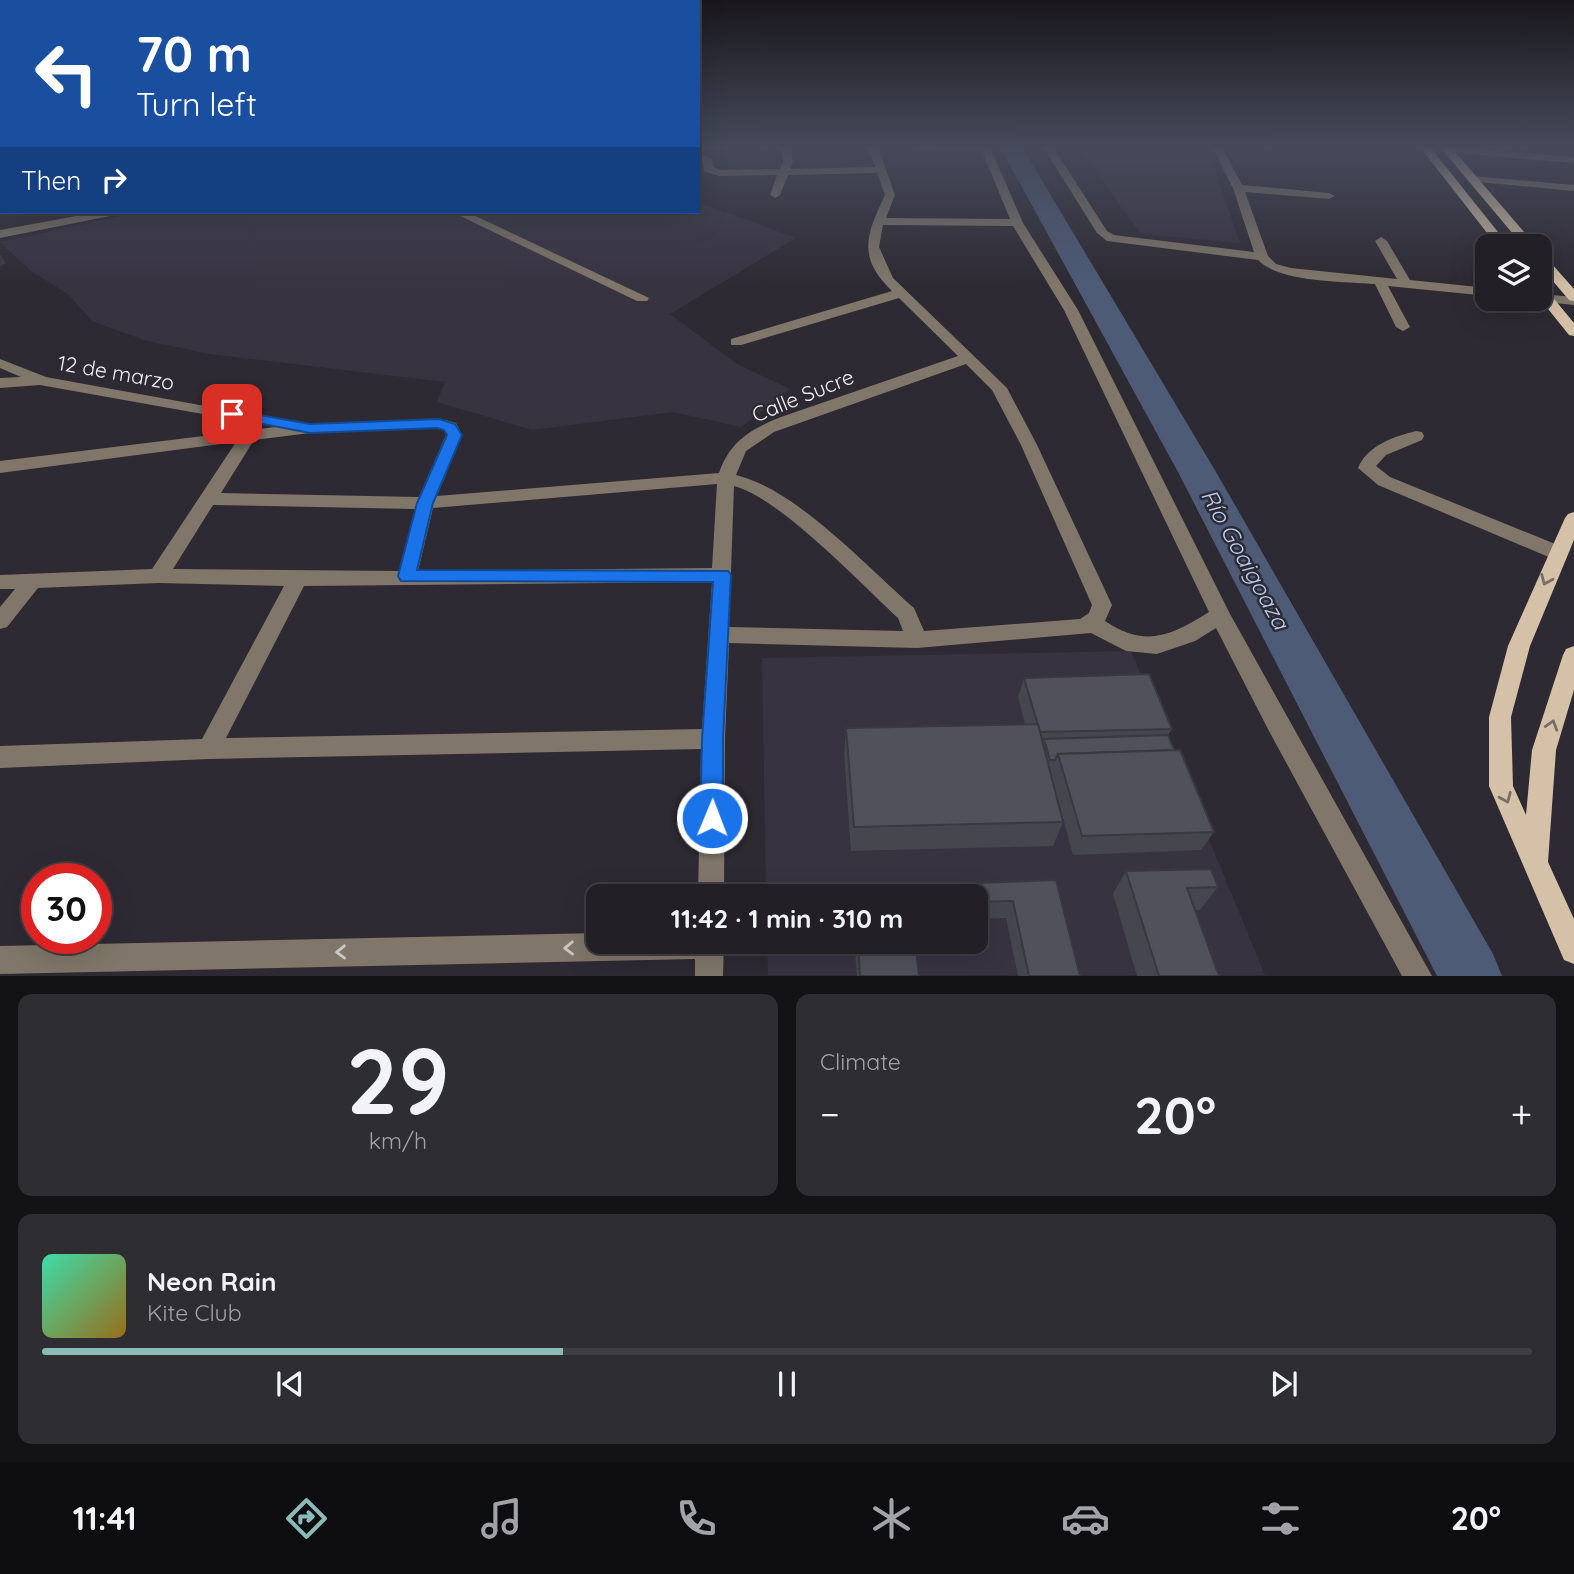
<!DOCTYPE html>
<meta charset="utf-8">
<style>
:root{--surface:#222026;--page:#2e2d32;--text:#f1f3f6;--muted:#a2a3a7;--line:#3f3e43;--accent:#8bbbb9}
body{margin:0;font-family:Quicksand,sans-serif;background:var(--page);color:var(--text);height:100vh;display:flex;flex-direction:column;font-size:26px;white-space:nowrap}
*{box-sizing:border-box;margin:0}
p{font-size:23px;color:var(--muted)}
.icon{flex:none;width:38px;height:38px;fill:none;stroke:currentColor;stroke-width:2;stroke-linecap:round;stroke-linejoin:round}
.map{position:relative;height:976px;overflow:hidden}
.drawer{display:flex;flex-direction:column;gap:18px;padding:18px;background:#131215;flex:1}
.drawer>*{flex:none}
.guide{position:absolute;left:0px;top:0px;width:700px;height:214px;box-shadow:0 7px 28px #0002,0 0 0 2px var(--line);background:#1a4fa0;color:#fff;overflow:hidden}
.fabs{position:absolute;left:1475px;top:234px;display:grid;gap:14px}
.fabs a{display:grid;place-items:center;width:77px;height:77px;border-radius:14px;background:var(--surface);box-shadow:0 7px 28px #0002,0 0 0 2px var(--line);font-size:35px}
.speed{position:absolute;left:21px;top:863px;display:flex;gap:14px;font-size:35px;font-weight:700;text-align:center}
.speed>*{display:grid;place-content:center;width:91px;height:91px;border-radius:50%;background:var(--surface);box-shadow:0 7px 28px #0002,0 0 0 2px var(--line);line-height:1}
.speed .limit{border:10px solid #d22;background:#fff;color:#111}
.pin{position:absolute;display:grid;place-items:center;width:60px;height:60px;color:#fff;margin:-30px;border-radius:14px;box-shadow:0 4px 10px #0006}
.me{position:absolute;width:77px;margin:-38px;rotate:1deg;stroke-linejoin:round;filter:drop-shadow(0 0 5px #0008)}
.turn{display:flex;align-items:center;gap:24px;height:147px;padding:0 21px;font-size:32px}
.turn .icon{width:91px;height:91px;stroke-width:2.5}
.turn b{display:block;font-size:49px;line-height:60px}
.then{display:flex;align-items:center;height:66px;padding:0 21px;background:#0003;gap:14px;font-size:26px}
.big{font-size:52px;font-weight:700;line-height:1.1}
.drawer .widget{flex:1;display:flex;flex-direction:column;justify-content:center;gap:10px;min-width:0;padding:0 24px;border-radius:14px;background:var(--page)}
.drawer .dial{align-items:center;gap:0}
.dial b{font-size:91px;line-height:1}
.song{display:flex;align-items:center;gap:21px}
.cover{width:84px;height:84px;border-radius:10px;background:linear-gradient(135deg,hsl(160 70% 55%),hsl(40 70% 35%))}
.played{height:7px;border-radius:4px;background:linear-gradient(90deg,var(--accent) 35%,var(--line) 35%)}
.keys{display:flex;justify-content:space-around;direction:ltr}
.heat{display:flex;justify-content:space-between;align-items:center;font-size:38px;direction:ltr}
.drawer .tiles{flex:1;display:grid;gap:18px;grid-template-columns:1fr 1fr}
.widget:last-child{grid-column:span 2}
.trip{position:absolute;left:586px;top:884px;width:402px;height:70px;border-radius:14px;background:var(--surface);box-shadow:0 7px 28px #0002,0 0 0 2px var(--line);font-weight:700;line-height:70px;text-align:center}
.tabs{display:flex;height:112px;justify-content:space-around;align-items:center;background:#0e0d0f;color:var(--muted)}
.tabs .icon{width:49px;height:49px}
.tabs .active{color:var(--accent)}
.tabs b{font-size:32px;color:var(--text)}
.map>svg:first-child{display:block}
.built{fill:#383341}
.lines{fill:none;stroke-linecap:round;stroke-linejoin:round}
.river{fill:#4d5b77;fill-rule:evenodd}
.minor{fill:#80776a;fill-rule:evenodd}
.major{fill:#d5c1a7;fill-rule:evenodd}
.wall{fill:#46464e}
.shaded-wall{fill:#393940}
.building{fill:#51515b;stroke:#393940;stroke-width:2}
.oneway{stroke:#796e67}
.oneway2{stroke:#cbc7c6}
.route{fill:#1a73e8;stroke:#114b97;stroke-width:2}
.labels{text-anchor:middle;stroke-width:5;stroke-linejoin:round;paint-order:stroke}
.street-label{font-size:21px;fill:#f4f2f7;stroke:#2e2a33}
.water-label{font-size:23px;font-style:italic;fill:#b8cef7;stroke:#2e2a33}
</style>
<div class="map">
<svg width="1574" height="976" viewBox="0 0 1574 976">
<rect width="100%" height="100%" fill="#2e2a33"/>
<g class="built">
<path d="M1078 147H1207L1240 243 1141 234Z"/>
<path d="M698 202 796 238 670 314 737 364 790 389 741 427 673 412 532 430 437 402 445 382 209 354 144 340 92 321 69 295 31 271 0 242 140 212H698Z"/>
<path d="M1131 651 1265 975H768L767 942H976V896H766L762 658Z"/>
</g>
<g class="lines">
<path class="river" d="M1000 147H1022L1216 472 1493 954 1502 976H1437L1178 472Z"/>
<g class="minor">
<path d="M780 147H790L793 161 790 169 875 167 868 147H878L895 195 886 218 1010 219 982 151 915 150 910 147H990L1023 223 1078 310 1230 614 1432 976H1402L1269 731 1216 628 1195 641 1157 654 1126 651 1091 633 917 648 729 643 725 739 724 896H698L701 749 209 759 0 768V746L202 739 284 586 158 583 38 588 7 627 0 629V607L15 589H0V575L152 569 236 442 0 473V461L244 431 252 426 259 429 276 427 40 385 0 388V378L21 377 0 368V359L46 377 304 424 445 420 456 423 462 435 437 496 719 473C730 441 751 429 781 417L958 356 899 298 741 345H731V339L892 291C857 257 866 235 885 195L877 173 788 175 780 195 775 198 770 195 777 175 719 176 704 171 703 162 698 160V153L712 159 713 167 720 170 780 169 783 161ZM883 225 1013 226 1064 310 1209 612C1171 636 1145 648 1105 621L1112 605 1037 445 1007 388 893 278 879 247ZM966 364 992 390 1021 445 1092 605 1089 613 1080 619 924 631 914 608C866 566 797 490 736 475L746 451 774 432ZM437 428 444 430 446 435 419 497 221 493 254 440 310 433ZM717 484 712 568 418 571 433 508ZM734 486C780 498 861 584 898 618L903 631 729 627ZM213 505 415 509 399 571 173 569ZM712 582 702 729 226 738 304 586Z"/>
<path d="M1043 147H1053L1107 231 1114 235 1254 252 1233 188 1212 147H1222L1242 185 1329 193 1335 196 1329 199 1245 192 1268 256 1276 264 1291 268 1397 279 1375 241 1381 237 1387 241 1410 280 1488 288V296L1388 286 1410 327 1403 331 1396 327 1375 284C1342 281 1281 283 1258 260L1107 241 1097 233Z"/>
<path d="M1442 147 1574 157V163L1446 152 1442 151Z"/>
<path d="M1472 176 1574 185V191L1468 181 1467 179Z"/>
<path d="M98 212H121L115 215 0 238V230Z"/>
<path d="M452 212H467L649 298 647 301H637Z"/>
<path d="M1540 294 1574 297V305L1535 301 1540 299Z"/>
<path d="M1416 431 1422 432 1424 436 1422 440 1386 455 1376 466 1390 477 1565 548 1567 553 1565 558H1551L1378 485 1358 468C1368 445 1393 437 1416 431Z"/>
<path d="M598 933V942H724L723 976H695V959L0 974V946Z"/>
</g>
<g class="major">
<path d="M1420 147H1430L1510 247H1498Z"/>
<path d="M1440 147H1451L1537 247H1524Z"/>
<path d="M1540 254 1544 255 1574 289V301L1569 300 1540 266Z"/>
<path d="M1540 287 1545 288 1574 323V336L1569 335 1540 299Z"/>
<path d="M1574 512V540L1530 646 1511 717 1513 786 1526 815 1532 750 1563 655 1566 649 1574 646V690L1556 750 1548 862 1574 919V964L1564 960 1489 786V717L1508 646 1565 518 1568 514Z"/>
</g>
</g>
<g class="wall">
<path d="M1024 678 1172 729 1168 735 1174 750 1214 832 1201 850 1073 855 1053 781 1063 822 1053 846 851 851 844 754 846 728 1025 724 1018 697Z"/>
<path d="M1126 871 1218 887 1200 910H1195L1219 976H1137L1113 894Z"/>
<path d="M1056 880 1080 976H1018L1006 918 976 919V896H972L977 883Z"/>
<path d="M854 942H915L919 976H857Z"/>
</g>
<path class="shaded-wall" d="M0 254 6 263 0 266Z"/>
<g class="building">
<path d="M1149 674 1172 729 1040 732 1024 678Z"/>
<path d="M1038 724 1063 822 854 827 846 728Z"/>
<path d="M1168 735 1174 750 1058 754 1055 760H1050L1044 739Z"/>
<path d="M1180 750 1214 832 1082 836 1058 754Z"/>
<path d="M1211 869 1218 887 1187 888 1219 976H1159L1126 871Z"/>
<path d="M1056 880 1080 976H1029L1013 901 980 902 977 883Z"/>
<path d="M938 883 940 896H854L853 885Z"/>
<path d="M858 942H915L919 976H860Z"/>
</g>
<defs><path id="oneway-chevron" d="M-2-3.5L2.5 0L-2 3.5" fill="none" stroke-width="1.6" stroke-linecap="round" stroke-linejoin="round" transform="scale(1.75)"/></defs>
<g class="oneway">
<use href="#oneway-chevron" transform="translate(1546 580) rotate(113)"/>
<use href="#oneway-chevron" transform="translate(1552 725) rotate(-73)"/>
<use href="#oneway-chevron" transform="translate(1506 798) rotate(67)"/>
</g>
<g class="oneway2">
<use href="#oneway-chevron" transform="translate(569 948) rotate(179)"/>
<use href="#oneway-chevron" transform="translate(341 952) rotate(179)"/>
</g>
<linearGradient id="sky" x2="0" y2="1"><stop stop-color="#19171c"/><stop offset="0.52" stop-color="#464a5b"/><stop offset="1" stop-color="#464a5b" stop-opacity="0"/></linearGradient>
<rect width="1574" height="284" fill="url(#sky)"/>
<path class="route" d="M232 410 310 424 439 419 455 424 462 435 433 503 417 570 728 571 731 575 723 739V818L720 825 712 828 704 825 700 818 702 739 713 582 401 581 398 576 417 503 447 435 444 430 437 428 310 433 226 417 224 414Z"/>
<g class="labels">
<g class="street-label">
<text transform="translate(116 373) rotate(10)" y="7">12 de marzo</text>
<text transform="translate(803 396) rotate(-22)" y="7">Calle Sucre</text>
</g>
<g class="water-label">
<text transform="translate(1245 559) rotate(61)" y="8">Río Goaigoaza</text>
</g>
</g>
</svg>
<div class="fabs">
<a><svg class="icon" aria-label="layers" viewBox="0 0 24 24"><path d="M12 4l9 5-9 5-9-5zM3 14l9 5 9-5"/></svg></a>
</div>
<div class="speed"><div class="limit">30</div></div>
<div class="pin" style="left:232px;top:414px;background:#d93025"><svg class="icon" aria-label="arrive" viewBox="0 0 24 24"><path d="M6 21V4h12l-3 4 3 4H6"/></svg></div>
<svg class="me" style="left:712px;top:818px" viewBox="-20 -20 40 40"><circle r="17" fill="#1a73e8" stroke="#fff" stroke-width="3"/><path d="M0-11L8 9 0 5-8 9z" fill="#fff"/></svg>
<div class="trip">11:42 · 1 min · 310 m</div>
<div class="guide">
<div class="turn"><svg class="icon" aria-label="left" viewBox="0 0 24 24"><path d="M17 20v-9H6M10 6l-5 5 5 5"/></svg><div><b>70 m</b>Turn left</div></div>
<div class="then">Then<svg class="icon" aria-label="right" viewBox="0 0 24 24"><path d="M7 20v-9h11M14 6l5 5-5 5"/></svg></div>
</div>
</div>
<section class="drawer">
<div class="tiles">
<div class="widget dial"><b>29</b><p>km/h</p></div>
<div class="widget"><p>Climate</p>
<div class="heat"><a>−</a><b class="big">20°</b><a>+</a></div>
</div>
<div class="widget">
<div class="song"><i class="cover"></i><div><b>Neon Rain</b><p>Kite Club</p></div></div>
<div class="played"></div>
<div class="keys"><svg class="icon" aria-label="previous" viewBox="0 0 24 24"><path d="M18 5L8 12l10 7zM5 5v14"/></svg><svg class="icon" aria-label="pause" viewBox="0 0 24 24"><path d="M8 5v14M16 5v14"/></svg><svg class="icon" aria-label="next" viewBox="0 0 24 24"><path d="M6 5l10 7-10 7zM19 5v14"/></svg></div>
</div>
</div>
</section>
<nav class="tabs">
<b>11:41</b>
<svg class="icon active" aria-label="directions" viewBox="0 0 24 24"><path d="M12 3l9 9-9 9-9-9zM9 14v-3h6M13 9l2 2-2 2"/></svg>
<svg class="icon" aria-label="music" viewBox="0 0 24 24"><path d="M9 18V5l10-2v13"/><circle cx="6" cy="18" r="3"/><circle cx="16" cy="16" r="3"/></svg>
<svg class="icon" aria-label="phone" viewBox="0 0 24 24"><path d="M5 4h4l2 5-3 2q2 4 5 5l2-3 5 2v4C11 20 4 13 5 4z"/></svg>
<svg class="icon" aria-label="climate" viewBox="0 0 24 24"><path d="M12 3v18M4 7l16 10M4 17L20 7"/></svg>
<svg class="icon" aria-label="car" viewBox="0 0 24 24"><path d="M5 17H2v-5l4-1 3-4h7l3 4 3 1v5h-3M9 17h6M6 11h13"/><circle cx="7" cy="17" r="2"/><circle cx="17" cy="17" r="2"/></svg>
<svg class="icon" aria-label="filters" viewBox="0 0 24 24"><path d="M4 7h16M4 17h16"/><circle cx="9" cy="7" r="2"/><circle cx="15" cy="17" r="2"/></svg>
<b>20°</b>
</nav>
